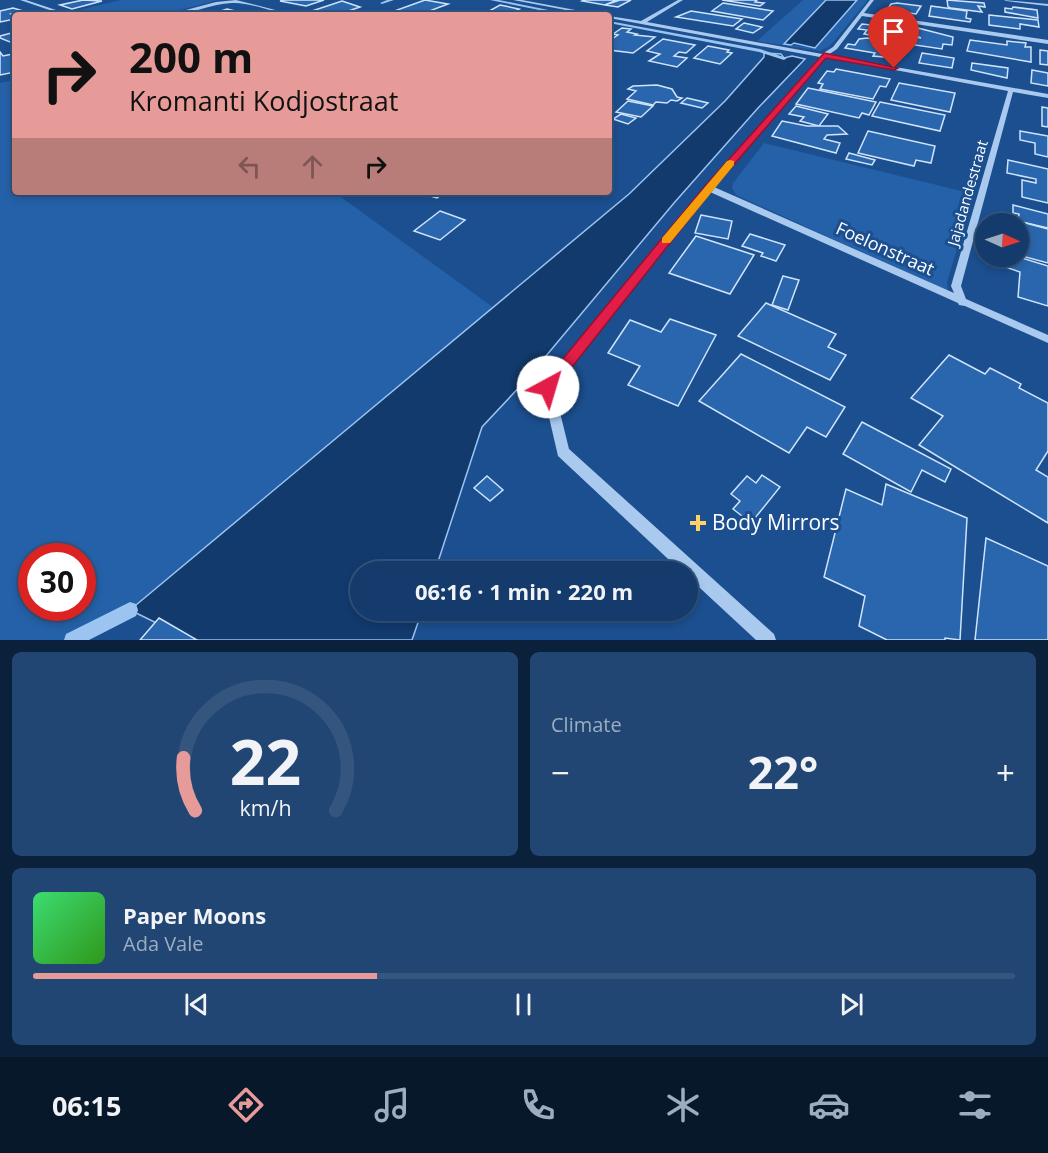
<!DOCTYPE html>
<meta charset="utf-8">
<style>
:root{--surface:#143b6b;--page:#214673;--text:#f1f3f6;--muted:#9dadc1;--line:#33557e;--accent:#e69b98}
body{margin:0;font-family:"Open Sans",sans-serif;background:var(--page);color:var(--text);height:100vh;display:flex;flex-direction:column;font-size:22px;white-space:nowrap}
*{box-sizing:border-box;margin:0}
p{font-size:20px;color:var(--muted)}
.icon{flex:none;width:33px;height:33px;fill:none;stroke:currentColor;stroke-width:2;stroke-linecap:round;stroke-linejoin:round}
.map{position:relative;height:640px;overflow:hidden}
.drawer{display:flex;flex-direction:column;gap:12px;padding:12px;background:#0b203b;flex:1}
.drawer>*{flex:none}
.guide{position:absolute;left:12px;top:12px;width:600px;height:183px;border-radius:6px;box-shadow:0 3px 9px #0003,0 0 0 2px var(--line);background:#e69b98;color:#111;overflow:hidden}
.needle{width:39px;rotate:93deg}
.fabs{position:absolute;left:975px;top:213px;display:grid;gap:12px}
.fabs a{display:grid;place-items:center;width:54px;height:54px;border-radius:50%;background:var(--surface);box-shadow:0 3px 9px #0003,0 0 0 2px var(--line);font-size:30px}
.speed{position:absolute;left:18px;top:543px;display:flex;gap:12px;font-size:30px;font-weight:700;text-align:center}
.speed>*{display:grid;place-content:center;width:78px;height:78px;border-radius:50%;background:var(--surface);box-shadow:0 3px 9px #0003,0 0 0 2px var(--line);line-height:1}
.speed .limit{border:9px solid #d22;background:#fff;color:#111}
.pin{position:absolute;display:grid;place-items:center;width:51px;height:51px;color:#fff;margin:-62px -26px;border-radius:50% 50% 50% 0;rotate:-45deg;box-shadow:0 0 6px #0007}
.pin .icon{rotate:45deg}
.me{position:absolute;width:66px;margin:-33px;rotate:39deg;stroke-linejoin:round;filter:drop-shadow(0 0 4px #0008)}
.turn{display:flex;align-items:center;gap:21px;height:126px;padding:0 18px;font-size:27px}
.turn .icon{width:78px;height:78px;stroke-width:2.5}
.turn b{display:block;font-size:42px;line-height:51px}
.lanes{display:flex;align-items:center;height:57px;padding:0 18px;background:#0003;justify-content:center;gap:30px;direction:ltr}
.lanes .off{opacity:.35}
.big{font-size:45px;font-weight:700;line-height:1.1}
.drawer .tile{flex:1;display:flex;flex-direction:column;justify-content:center;gap:9px;min-width:0;padding:0 21px;border-radius:9px;background:var(--page)}
.drawer .dial{align-items:center;gap:0}
.dial svg{height:156px;overflow:visible;fill:none;stroke:var(--line);stroke-width:7;stroke-linecap:round;text-anchor:middle}
.dial text{fill:var(--text);stroke:none}
.song{display:flex;align-items:center;gap:18px}
.cover{width:72px;height:72px;border-radius:9px;background:linear-gradient(135deg,hsl(140 70% 55%),hsl(110 70% 35%))}
.played{height:6px;border-radius:3px;background:linear-gradient(90deg,var(--accent) 35%,var(--line) 35%)}
.keys{display:flex;justify-content:space-around;direction:ltr}
.heat{display:flex;justify-content:space-between;align-items:center;font-size:33px;direction:ltr}
.drawer .tiles{flex:1;display:grid;gap:12px;grid-template-columns:1fr 1fr}
.tile:last-child{grid-column:span 2}
.trip{position:absolute;left:350px;top:561px;width:348px;height:60px;border-radius:30px;background:var(--surface);box-shadow:0 3px 9px #0003,0 0 0 2px var(--line);font-weight:700;line-height:60px;text-align:center}
.tab-bar{display:flex;height:96px;justify-content:space-around;align-items:center;background:#08182b;color:var(--muted)}
.tab-bar .icon{width:42px;height:42px}
.tab-bar .current{color:var(--accent)}
.tab-bar b{font-size:27px;color:var(--text)}
.map>svg:first-child{display:block}
.green{fill:#2461a8;fill-rule:evenodd}
.water{fill:#123a6d;stroke:#9cc4f0;stroke-width:1.5}
.lines{fill:none;stroke-linecap:round;stroke-linejoin:round}
.stream{fill:#9cc4f0;fill-rule:evenodd}
.building{fill:#2a66ad;stroke:#cfe3fa;stroke-width:1.5}
.minor{fill:#a9c9ee;fill-rule:evenodd}
.route{fill:#e11d48;stroke:#92132f;stroke-width:1.5}
.slow{fill:#f59e0b}
.poi-dot{fill:#ffd166;stroke:#1b4f8f;stroke-width:2}
.labels{text-anchor:middle;stroke-width:6;stroke-linejoin:round;paint-order:stroke}
.far-street-label{font-size:15px;fill:#fff;stroke:#1b4f8f}
.street-label{font-size:18px;fill:#fff;stroke:#1b4f8f}
.near-poi-label{font-size:21px;fill:#fff;stroke:#1b4f8f;text-anchor:start}
</style>
<div class="map">
<svg width="1048" height="640" viewBox="0 0 1048 640">
<rect width="100%" height="100%" fill="#1b4f8f"/>
<g class="green">
<path d="M121 0H218L161 15H78L71 12Z"/>
<path d="M803 0H826L785 44 815 48 857 0H868L830 46 820 51 757 41Z"/>
<path d="M15 80V192H334L494 308 130 610 72 640H0V83ZM32 556H82V608H32Z"/>
<path d="M764 143 974 194 947 282 948 291 736 195 732 188 733 183Z"/>
</g>
<g class="water">
<path d="M826 0H857L815 48 794 43 791 45 784 44Z"/>
<path d="M764 53 781 54 784 58 792 56 805 59 758 108 674 203 525 381 482 427 435 571 360 572V610L422 611 412 640H191L130 610 629 194 725 101 764 57Z"/>
</g>
<g class="lines">
<g class="stream">
<path d="M387 0H394L382 4 380 3Z"/>
<path d="M490 0H499L573 15H564Z"/>
<path d="M609 21 760 49 787 58 784 60 759 52 609 23Z"/>
<path d="M130 602 136 604 138 610 136 616 89 640H64L66 634Z"/>
</g>
</g>
<g class="building">
<path d="M83 0 102 1 72 9 60 5Z"/>
<path d="M284 0H324L306 6 280 1Z"/>
<path d="M425 0 448 4 419 15 397 10Z"/>
<path d="M584 0H617L605 5 582 1Z"/>
<path d="M620 0H631L618 7 605 5Z"/>
<path d="M722 0H757L755 2 764 3 760 6Z"/>
<path d="M947 0 984 3 985 7 978 6 982 12 951 8 948 7Z"/>
<path d="M342 1 360 7 337 15 312 11Z"/>
<path d="M723 3 773 11 763 20 712 11Z"/>
<path d="M897 3 921 6 916 14 887 10 891 4Z"/>
<path d="M500 5 519 9 517 10 523 11 515 15H482Z"/>
<path d="M931 6 967 11 966 18 971 19 970 22 929 16Z"/>
<path d="M1013 7 1037 10 1038 18 1005 12V8L1012 9Z"/>
<path d="M13 8 23 11 11 14 15 16V19L0 22V11Z"/>
<path d="M227 9 248 14 208 15Z"/>
<path d="M691 11 742 19 733 26 676 17Z"/>
<path d="M989 15 1038 20 1039 27 1020 24V29L989 25Z"/>
<path d="M873 22 903 27 902 30 910 31 904 41 864 34 867 30 858 29 862 24 871 25Z"/>
<path d="M744 23 762 27 753 33 736 29Z"/>
<path d="M914 27 953 37 952 45 943 44 942 49 908 44 910 36 921 38 916 36 918 30 913 29Z"/>
<path d="M622 28 631 29 627 32 637 34 635 35 655 37 633 53 609 50V41L618 35 613 34Z"/>
<path d="M15 32V44L0 38V36Z"/>
<path d="M867 38 903 44 895 58 873 56 875 53 845 48 848 44 855 45 859 39Z"/>
<path d="M663 39 695 45 686 53 679 52 674 56 687 58 677 67 649 61 660 54 647 51Z"/>
<path d="M970 40 1007 45V41L1026 43 1025 47H1031V62L967 51Z"/>
<path d="M708 46 729 50 727 52 732 53 720 64 694 58Z"/>
<path d="M1040 50 1048 51V65L1040 64Z"/>
<path d="M0 52 3 56 13 54 15 72 0 75Z"/>
<path d="M922 53 954 58 952 68 919 63Z"/>
<path d="M972 63 1008 68 1007 78 971 70Z"/>
<path d="M836 69 890 79 886 87 880 86 873 99 820 89 823 84 818 83 827 71 834 72Z"/>
<path d="M1032 70 1048 73V86L1031 83Z"/>
<path d="M899 83 955 93 950 112 891 100Z"/>
<path d="M657 85 672 89 677 97 682 98 677 101 671 100 667 103 656 102 653 105 627 99 636 91 628 89 633 86Z"/>
<path d="M808 88 876 102 869 115 862 113 859 118 796 104Z"/>
<path d="M687 98 708 103 702 108 681 103Z"/>
<path d="M628 101 653 106 641 117 616 112Z"/>
<path d="M880 102 945 115 940 131 872 116Z"/>
<path d="M796 106 828 114 819 126 800 121 804 117 789 114Z"/>
<path d="M1042 107 1048 108V127L1042 126Z"/>
<path d="M621 114 636 118 628 124 613 119Z"/>
<path d="M782 121 807 126H838L847 134 827 135 824 139 840 143 836 153 772 136Z"/>
<path d="M868 131 935 146 931 163 916 160 914 166 858 153Z"/>
<path d="M1020 131 1048 136V157L1035 154V143L1020 140Z"/>
<path d="M849 153 875 160 872 165 846 159Z"/>
<path d="M1008 160 1048 169V203L1022 197V180L1036 183V179L1007 173Z"/>
<path d="M417 192H445L437 198Z"/>
<path d="M1013 205 1048 214V228L1018 221 1019 214 1013 213Z"/>
<path d="M440 211 465 220 440 240 414 231Z"/>
<path d="M701 215 732 221 728 239 695 233Z"/>
<path d="M1018 221 1048 229V263L1018 255Z"/>
<path d="M750 234 785 245 776 261 761 256 763 253 742 246Z"/>
<path d="M696 236 754 255 730 294 669 273Z"/>
<path d="M1003 256H1015L1048 266V306L1018 297 1020 272 1002 266Z"/>
<path d="M783 276 799 280 788 310 772 305Z"/>
<path d="M766 303 836 334 828 347 846 355 830 380 738 336Z"/>
<path d="M670 319 716 335 678 406 628 385 640 366 608 353 630 320 661 332Z"/>
<path d="M741 354 845 407 826 437 807 427 789 453 699 401Z"/>
<path d="M949 355 985 374 990 368 1021 384 1019 388 1048 403V451L1036 470 1048 477V523L919 445 943 416 911 398Z"/>
<path d="M862 422 951 469 945 482 922 470 911 492 843 454Z"/>
<path d="M762 475 780 487 751 523 733 509 740 501 731 494 747 476 756 483Z"/>
<path d="M487 476 503 490 490 501 474 488Z"/>
<path d="M886 484 967 518 960 640 945 638V640H887L859 626 865 596 824 577 846 489 882 505Z"/>
<path d="M986 538 1048 566V640H975Z"/>
<path d="M159 618 197 640H140Z"/>
</g>
<g class="lines">
<g class="minor">
<path d="M20 0H26L71 15H64Z"/>
<path d="M236 0 295 15H287C271 11 247 2 232 3 210 4 189 15 167 15L216 2Z"/>
<path d="M513 0H522L602 15H592Z"/>
<path d="M678 0H683L647 22 822 54 833 47 870 0H874L864 13 1048 40V44L862 16 837 49 828 55 1048 94V98L1013 92 961 286 966 299 1048 335V343L965 306 959 305 958 303 710 192 554 388 569 449 774 634 776 640H756L687 576V572H682L558 456 542 387 706 186 820 57 609 18V16L641 21ZM825 57 1008 91 951 286 954 293 714 187Z"/>
<path d="M1004 0 1048 4V6L1006 1Z"/>
</g>
</g>
<path class="route" d="M824 53 898 68 894 70 826 58 712 190 553 391H543L540 387 543 383 705 186Z"/>
<path class="slow" d="M730 160 734 161V165L670 243H662V238L727 161Z"/>
<path class="poi-dot" d="M695 514h6v6h6v6h-6v6h-6v-6h-6v-6h6z"/>
<g class="labels">
<g class="far-street-label">
<text transform="translate(968 193) rotate(-74)" y="5">Jajadandestraat</text>
</g>
<g class="street-label">
<text transform="translate(885 249) rotate(24)" y="6">Foelonstraat</text>
</g>
<g class="near-poi-label">
<text x="712" y="530">Body Mirrors</text>
</g>
</g>
</svg>
<div class="fabs">
<a><svg class="needle" viewBox="-14 -14 28 28"><path d="M0-13l5 13h-10z" fill="#e53935"/><path d="M0 13l5-13h-10z" fill="#9dadc1"/></svg></a>
</div>
<div class="speed"><div class="limit">30</div></div>
<div class="pin" style="left:894px;top:68px;background:#d93025"><svg class="icon" aria-label="arrive" viewBox="0 0 24 24"><path d="M6 21V4h12l-3 4 3 4H6"/></svg></div>
<svg class="me" style="left:548px;top:387px" viewBox="-20 -20 40 40"><circle r="19" fill="#fff"/><path d="M0-13L10 11 0 6-10 11z" fill="#e11d48"/></svg>
<div class="trip">06:16 · 1 min · 220 m</div>
<div class="guide">
<div class="turn"><svg class="icon" aria-label="right" viewBox="0 0 24 24"><path d="M7 20v-9h11M14 6l5 5-5 5"/></svg><div><b>200 m</b>Kromanti Kodjostraat</div></div>
<div class="lanes"><svg class="icon off" aria-label="left" viewBox="0 0 24 24"><path d="M17 20v-9H6M10 6l-5 5 5 5"/></svg><svg class="icon off" aria-label="ahead" viewBox="0 0 24 24"><path d="M12 20V5M6 11l6-6 6 6"/></svg><svg class="icon" aria-label="right" viewBox="0 0 24 24"><path d="M7 20v-9h11M14 6l5 5-5 5"/></svg></div>
</div>
</div>
<section class="drawer">
<div class="tiles">
<div class="tile dial"><svg viewBox="0 0 100 80">
<path d="M14 69A42 42 0 1 1 86 69"/>
<path d="M14 69A42 42 0 0 1 8 42" stroke="#e69b98"/>
<text x="50" y="56" font-size="32" font-weight="700">22</text>
<text x="50" y="72" font-size="11">km/h</text>
</svg></div>
<div class="tile"><p>Climate</p>
<div class="heat"><a>−</a><b class="big">22°</b><a>+</a></div>
</div>
<div class="tile">
<div class="song"><i class="cover"></i><div><b>Paper Moons</b><p>Ada Vale</p></div></div>
<div class="played"></div>
<div class="keys"><svg class="icon" aria-label="previous" viewBox="0 0 24 24"><path d="M18 5L8 12l10 7zM5 5v14"/></svg><svg class="icon" aria-label="pause" viewBox="0 0 24 24"><path d="M8 5v14M16 5v14"/></svg><svg class="icon" aria-label="next" viewBox="0 0 24 24"><path d="M6 5l10 7-10 7zM19 5v14"/></svg></div>
</div>
</div>
</section>
<nav class="tab-bar">
<b>06:15</b>
<svg class="icon current" aria-label="directions" viewBox="0 0 24 24"><path d="M12 3l9 9-9 9-9-9zM9 14v-3h6M13 9l2 2-2 2"/></svg>
<svg class="icon" aria-label="music" viewBox="0 0 24 24"><path d="M9 18V5l10-2v13"/><circle cx="6" cy="18" r="3"/><circle cx="16" cy="16" r="3"/></svg>
<svg class="icon" aria-label="phone" viewBox="0 0 24 24"><path d="M5 4h4l2 5-3 2q2 4 5 5l2-3 5 2v4C11 20 4 13 5 4z"/></svg>
<svg class="icon" aria-label="climate" viewBox="0 0 24 24"><path d="M12 3v18M4 7l16 10M4 17L20 7"/></svg>
<svg class="icon" aria-label="car" viewBox="0 0 24 24"><path d="M5 17H2v-5l4-1 3-4h7l3 4 3 1v5h-3M9 17h6M6 11h13"/><circle cx="7" cy="17" r="2"/><circle cx="17" cy="17" r="2"/></svg>
<svg class="icon" aria-label="filters" viewBox="0 0 24 24"><path d="M4 7h16M4 17h16"/><circle cx="9" cy="7" r="2"/><circle cx="15" cy="17" r="2"/></svg>
</nav>
